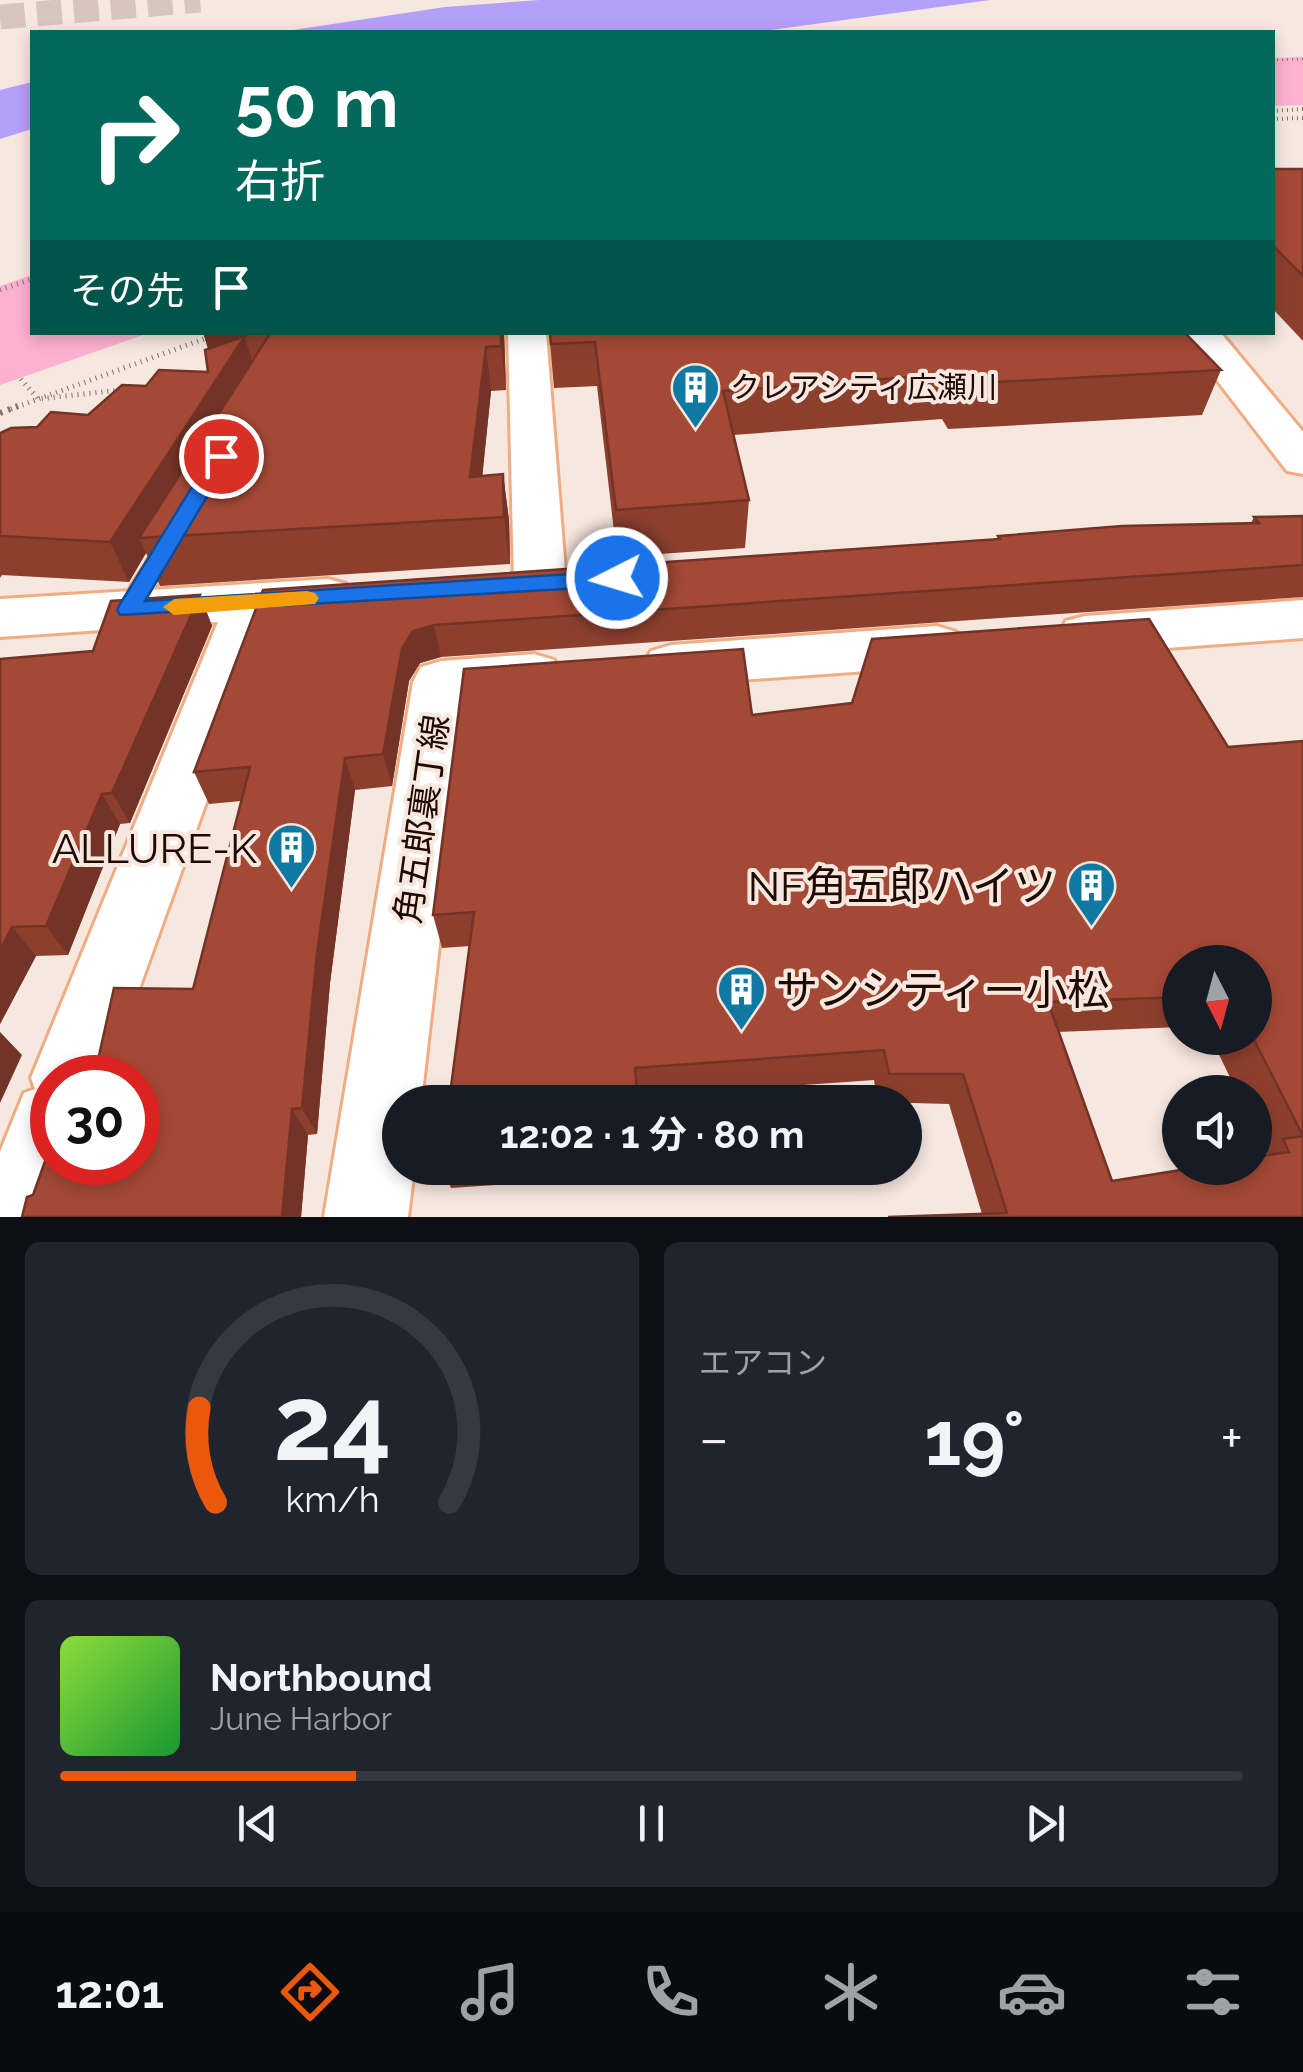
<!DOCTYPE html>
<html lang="ja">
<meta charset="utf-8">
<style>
:root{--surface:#171b24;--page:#20242c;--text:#f1f3f6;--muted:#9ea1a6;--line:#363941;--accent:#ea580c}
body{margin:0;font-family:Raleway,"Noto Sans JP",sans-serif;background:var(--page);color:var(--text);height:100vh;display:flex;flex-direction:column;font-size:38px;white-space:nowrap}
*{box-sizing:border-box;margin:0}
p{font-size:32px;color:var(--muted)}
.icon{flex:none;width:55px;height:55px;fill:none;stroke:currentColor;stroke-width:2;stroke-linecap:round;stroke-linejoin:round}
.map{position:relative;height:1217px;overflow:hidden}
.side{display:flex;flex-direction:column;gap:25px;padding:25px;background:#0d0f14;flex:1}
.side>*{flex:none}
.hud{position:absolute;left:30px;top:30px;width:1245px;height:305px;border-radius:0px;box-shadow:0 5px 15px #0003;background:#00695c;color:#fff;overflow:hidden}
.needle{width:65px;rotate:174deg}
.controls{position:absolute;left:1162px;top:945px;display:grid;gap:20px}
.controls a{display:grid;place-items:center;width:110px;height:110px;border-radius:50%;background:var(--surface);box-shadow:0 5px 15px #0003;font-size:50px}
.speed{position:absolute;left:30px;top:1055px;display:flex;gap:20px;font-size:50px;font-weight:700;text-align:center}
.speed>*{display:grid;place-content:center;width:130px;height:130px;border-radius:50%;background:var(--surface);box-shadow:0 5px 15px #0003;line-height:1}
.speed .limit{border:15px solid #d22;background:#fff;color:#111}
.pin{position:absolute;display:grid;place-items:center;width:85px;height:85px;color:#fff;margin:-42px;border:5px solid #fff;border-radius:50%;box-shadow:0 2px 10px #0007}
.me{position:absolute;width:110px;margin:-55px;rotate:265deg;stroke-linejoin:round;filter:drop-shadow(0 0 8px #0008)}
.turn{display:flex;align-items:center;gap:35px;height:210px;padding:0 40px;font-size:45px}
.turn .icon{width:130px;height:130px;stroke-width:2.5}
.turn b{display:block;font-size:70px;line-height:85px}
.then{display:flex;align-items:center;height:95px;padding:0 40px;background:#0003;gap:20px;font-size:38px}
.big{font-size:75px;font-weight:700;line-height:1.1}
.side .tile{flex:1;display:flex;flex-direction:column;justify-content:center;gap:15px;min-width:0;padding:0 35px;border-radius:15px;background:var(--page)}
.side .dial{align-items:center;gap:0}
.dial svg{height:260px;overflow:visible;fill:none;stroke:var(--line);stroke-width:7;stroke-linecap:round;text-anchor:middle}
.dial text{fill:var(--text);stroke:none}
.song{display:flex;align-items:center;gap:30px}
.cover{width:120px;height:120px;border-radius:15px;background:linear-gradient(135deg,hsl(90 70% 55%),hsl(130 70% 35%))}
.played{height:10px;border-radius:5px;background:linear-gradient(90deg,var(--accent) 25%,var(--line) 25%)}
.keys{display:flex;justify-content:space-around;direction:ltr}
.heat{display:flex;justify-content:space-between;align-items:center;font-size:55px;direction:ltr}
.side .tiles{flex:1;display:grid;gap:25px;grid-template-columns:1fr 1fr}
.tile:last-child{grid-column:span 2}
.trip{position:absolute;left:382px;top:1085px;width:540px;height:100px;border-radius:50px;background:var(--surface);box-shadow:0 5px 15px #0003;font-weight:700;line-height:100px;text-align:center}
.tab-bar{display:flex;height:160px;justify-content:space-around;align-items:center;background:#090b0e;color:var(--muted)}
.tab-bar .icon{width:70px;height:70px}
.tab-bar .current{color:var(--accent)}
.tab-bar b{font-size:45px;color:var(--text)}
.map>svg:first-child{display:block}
.green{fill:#fdb1d0}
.water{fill:#b3a0f8}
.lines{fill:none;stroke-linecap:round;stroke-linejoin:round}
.motorway-tunnel{stroke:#d6c6be;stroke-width:25;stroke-dasharray:25 12;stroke-linecap:butt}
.service-casing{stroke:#f0ad83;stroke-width:5}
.minor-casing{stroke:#f0ad83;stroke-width:6}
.path-far3{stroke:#847168;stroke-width:2.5;stroke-dasharray:1 4;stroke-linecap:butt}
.path-far2{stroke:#847168;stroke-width:4;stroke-dasharray:1 4;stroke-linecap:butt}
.path-far1{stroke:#847168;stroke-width:5;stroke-dasharray:1 5;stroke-linecap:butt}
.path{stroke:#847168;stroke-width:6;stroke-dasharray:2.5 6;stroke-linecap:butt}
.service{fill:#fff;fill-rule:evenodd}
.minor{fill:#fff;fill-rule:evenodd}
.wall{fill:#8d3f2e;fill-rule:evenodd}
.shaded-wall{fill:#733326}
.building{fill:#a44936;stroke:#733326;stroke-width:2.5;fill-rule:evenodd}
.route{fill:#1a73e8;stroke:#114b97;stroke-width:2.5}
.slow{fill:#f59e0b}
.labels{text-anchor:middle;stroke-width:8;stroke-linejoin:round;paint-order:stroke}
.far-poi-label{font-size:30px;fill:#200900;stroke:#f6e7df;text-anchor:start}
.street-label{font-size:35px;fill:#200900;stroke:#f6e7df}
.near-poi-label{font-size:42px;fill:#200900;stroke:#f6e7df;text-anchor:end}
</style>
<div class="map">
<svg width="1303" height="1217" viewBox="0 0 1303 1217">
<rect width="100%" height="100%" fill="#f6e7df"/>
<g class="green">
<path d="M1303 57V105L1273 106V58Z"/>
<path d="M32 275V332L149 333 0 385V286Z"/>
</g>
<g class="water">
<path d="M540 0H990L756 32H280L445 7Z"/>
<path d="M32 82V129L0 139V90Z"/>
</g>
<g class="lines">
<path class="motorway-tunnel" d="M0 17 200 0"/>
<defs>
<path id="service" d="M170 534 182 542 138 616H120L116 610 120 604 162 537Z"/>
<g id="minor">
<path d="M508 332H546L566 584 558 596 540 601 522 596 514 584Z"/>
<path d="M1180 332H1220L1303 432V474L1287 471Z"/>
<path d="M328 579 346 584 354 597 346 610 272 619 107 1078H52V1162H77L58 1217H0V1152L24 1093 35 1089 31 1078 218 622 0 637V599Z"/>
<path d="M1303 600V638L1085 654 1066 649 1058 635 1066 621 1085 616Z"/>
<path d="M937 626 956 632 964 646 956 660 937 666 671 685 651 679 643 665 651 651 671 645Z"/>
<path d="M534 654 554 660 562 675 554 690 534 696 467 701 421 1102H400V1168H414L408 1217H324L413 682 421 667 441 661Z"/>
</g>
</defs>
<use href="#service" class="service-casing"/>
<use href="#minor" class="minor-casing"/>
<path class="path-far3" d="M1272 60 1303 59"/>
<g class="path-far2">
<path d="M1272 111 1303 109"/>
<path d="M1272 119 1303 118"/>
</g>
<g class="path-far1">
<path d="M0 290 32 279"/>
<path d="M21 379 38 399 120 390"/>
<path d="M11 409 223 332"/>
</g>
<path class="path" d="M0 413 18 406"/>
<use href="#service" class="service"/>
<use href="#minor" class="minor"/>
</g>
<g class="wall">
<path d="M1272 169H1303V341L1272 308Z"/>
<path d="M203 332H504L506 390 491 391 482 476 503 474 509 520 510 564 160 586 146 553 129 582 2 575 0 578V433L37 427 88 415 146 386 208 372V349Z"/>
<path d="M549 332H1184L1221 370 1202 415 948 429 942 419 733 435 749 500 745 548 617 557 597 386 554 388Z"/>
<path d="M1303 516V597L441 657 420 663 409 681 392 786 355 790 330 983 317 1134 308 1135 301 1217H22L138 1162 193 989 241 801 209 804 194 772 263 590 997 539 998 536 1251 523 1254 517Z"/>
<path d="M200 595 212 626 130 823 120 824 68 955 36 956 0 1024V659L93 651Z"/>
<path d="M752 715 1228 747 1303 741V1217L982 1214 949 1104 877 1102 874 1080 638 1097 470 946 442 948 433 915ZM1180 962H1255V1038H1211L1237 1092H1255V1129L1267 1154 1264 1156 1112 1181 1058 1032 1180 1027Z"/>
<path d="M443 1168H642V1175L451 1188Z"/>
</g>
<g class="shaded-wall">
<path d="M203 332H243L256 373 139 538 146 553 129 582 110 542 214 368Z"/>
<path d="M501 332H504L506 390 501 346Z"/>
<path d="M486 347 491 391 478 519 470 477Z"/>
<path d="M503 474 509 520 510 564 504 517Z"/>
<path d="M200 595 212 626 130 823 112 793Z"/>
<path d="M434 625 441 657 420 663 409 681 392 786 383 754 402 649 413 631Z"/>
<path d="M345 758 355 790 330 983 317 1134 302 1108 317 953Z"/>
<path d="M102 794 120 824 68 955 46 926Z"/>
<path d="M12 927 36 956 0 1024V950Z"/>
<path d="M0 1032 22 1055 0 1103Z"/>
<path d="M292 1109 308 1135 301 1217H282Z"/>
</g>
<g class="building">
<path d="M1272 169H1303V276L1272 245Z"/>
<path d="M271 332H501V346L486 347 470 477 503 474 504 517 139 538Z"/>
<path d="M550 332H1184L1221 370 958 384 952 374 723 391 749 500 616 510 595 342 551 344Z"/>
<path d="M245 336 110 542 0 536V433L11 428 37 427 51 412 88 415 122 385 146 386 159 370 208 372 205 350Z"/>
<path d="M1303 516V565L434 625 413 631 402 649 383 754 345 758 317 953 302 1108 292 1109 282 1217H22L27 1197 33 1195 48 1153H52V1162H138V1078H94L114 988 193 989 250 767 194 772 263 590 1000 539 998 536 1122 526 1259 523 1254 517Z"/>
<path d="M200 595 112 793 102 794 46 926 12 927 0 950V659L93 651 111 601Z"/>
<path d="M1149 619 1228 747 1303 741V1217H888L1007 1213 963 1074H889L884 1050 635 1068 638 1102H449L474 912 433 915 464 669 743 649 752 715 852 703 872 639ZM1180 962H1255V1038H1253L1303 1136 1283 1139 1289 1152 1255 1157V1168H1193L1112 1181 1048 1002 1180 997Z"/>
</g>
<path class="route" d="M221 451 231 456 145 601 617 571 628 578 617 586 120 615 117 610 120 604 211 456Z"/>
<path class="slow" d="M307 591 315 593 319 598 315 604 174 615 163 607 174 599Z"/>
<defs>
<symbol id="building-pin" viewBox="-11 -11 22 30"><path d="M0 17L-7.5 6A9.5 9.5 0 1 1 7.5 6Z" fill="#0f78a3" stroke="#f6e7df"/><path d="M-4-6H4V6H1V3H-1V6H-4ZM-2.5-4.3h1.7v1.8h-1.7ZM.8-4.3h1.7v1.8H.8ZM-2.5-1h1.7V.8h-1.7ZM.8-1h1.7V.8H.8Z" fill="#fff"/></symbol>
</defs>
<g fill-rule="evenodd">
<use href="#building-pin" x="668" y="360" width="55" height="75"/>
<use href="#building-pin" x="264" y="820" width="55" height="75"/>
<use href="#building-pin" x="1064" y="858" width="55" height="75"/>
<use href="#building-pin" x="714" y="962" width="55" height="75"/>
</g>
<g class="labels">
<g class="far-poi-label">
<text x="730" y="398">クレアシティ広瀬川</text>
</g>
<g class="street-label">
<text transform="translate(422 819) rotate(-82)" y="12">角五郎裏丁線</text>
</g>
<g class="near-poi-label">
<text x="257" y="863">ALLURE-K</text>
<text x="1056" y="901">NF角五郎ハイツ</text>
<text x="776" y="1005" text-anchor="start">サンシティー小松</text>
</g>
</g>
</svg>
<div class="controls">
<a><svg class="needle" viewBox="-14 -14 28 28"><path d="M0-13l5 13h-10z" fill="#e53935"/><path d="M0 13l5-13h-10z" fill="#9ea1a6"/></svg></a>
<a><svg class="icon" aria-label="sound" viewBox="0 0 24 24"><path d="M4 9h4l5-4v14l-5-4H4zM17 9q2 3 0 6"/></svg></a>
</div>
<div class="speed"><div class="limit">30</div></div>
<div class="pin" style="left:221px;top:456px;background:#d93025"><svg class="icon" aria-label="arrive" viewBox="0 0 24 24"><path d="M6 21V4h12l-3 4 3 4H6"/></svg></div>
<svg class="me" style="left:617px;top:578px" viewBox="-20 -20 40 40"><circle r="17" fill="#1a73e8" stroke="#fff" stroke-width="3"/><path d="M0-11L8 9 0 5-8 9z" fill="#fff"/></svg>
<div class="trip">12:02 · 1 分 · 80 m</div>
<div class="hud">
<div class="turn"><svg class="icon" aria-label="right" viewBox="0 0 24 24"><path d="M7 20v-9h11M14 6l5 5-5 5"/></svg><div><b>50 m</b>右折</div></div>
<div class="then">その先<svg class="icon" aria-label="arrive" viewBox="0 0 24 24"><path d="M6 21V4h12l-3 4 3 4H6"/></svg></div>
</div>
</div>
<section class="side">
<div class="tiles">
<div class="tile dial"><svg viewBox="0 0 100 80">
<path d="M14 69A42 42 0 1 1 86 69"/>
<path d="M14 69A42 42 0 0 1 9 40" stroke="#ea580c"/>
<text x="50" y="56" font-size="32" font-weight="700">24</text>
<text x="50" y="72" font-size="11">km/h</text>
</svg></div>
<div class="tile"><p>エアコン</p>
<div class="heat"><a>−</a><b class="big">19°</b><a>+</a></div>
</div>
<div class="tile">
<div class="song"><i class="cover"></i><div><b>Northbound</b><p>June Harbor</p></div></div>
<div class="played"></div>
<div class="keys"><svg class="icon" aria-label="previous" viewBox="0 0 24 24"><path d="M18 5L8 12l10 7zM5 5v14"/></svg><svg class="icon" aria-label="pause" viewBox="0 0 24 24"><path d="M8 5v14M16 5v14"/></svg><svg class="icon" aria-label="next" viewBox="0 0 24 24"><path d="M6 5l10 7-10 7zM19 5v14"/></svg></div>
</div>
</div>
</section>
<nav class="tab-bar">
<b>12:01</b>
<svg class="icon current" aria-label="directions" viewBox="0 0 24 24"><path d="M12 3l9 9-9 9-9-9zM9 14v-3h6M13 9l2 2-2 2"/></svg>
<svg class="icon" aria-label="music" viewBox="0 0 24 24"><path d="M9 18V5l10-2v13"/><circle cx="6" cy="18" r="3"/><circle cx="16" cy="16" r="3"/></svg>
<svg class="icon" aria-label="phone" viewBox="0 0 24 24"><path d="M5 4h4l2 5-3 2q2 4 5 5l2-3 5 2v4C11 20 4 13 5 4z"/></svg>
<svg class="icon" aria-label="climate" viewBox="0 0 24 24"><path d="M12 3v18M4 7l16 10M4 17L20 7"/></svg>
<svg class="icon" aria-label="car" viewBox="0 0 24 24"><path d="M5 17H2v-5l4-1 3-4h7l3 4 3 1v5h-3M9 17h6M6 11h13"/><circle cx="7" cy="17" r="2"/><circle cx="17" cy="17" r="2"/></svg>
<svg class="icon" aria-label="filters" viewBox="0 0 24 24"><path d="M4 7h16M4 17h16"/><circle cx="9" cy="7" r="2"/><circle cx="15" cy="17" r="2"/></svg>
</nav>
